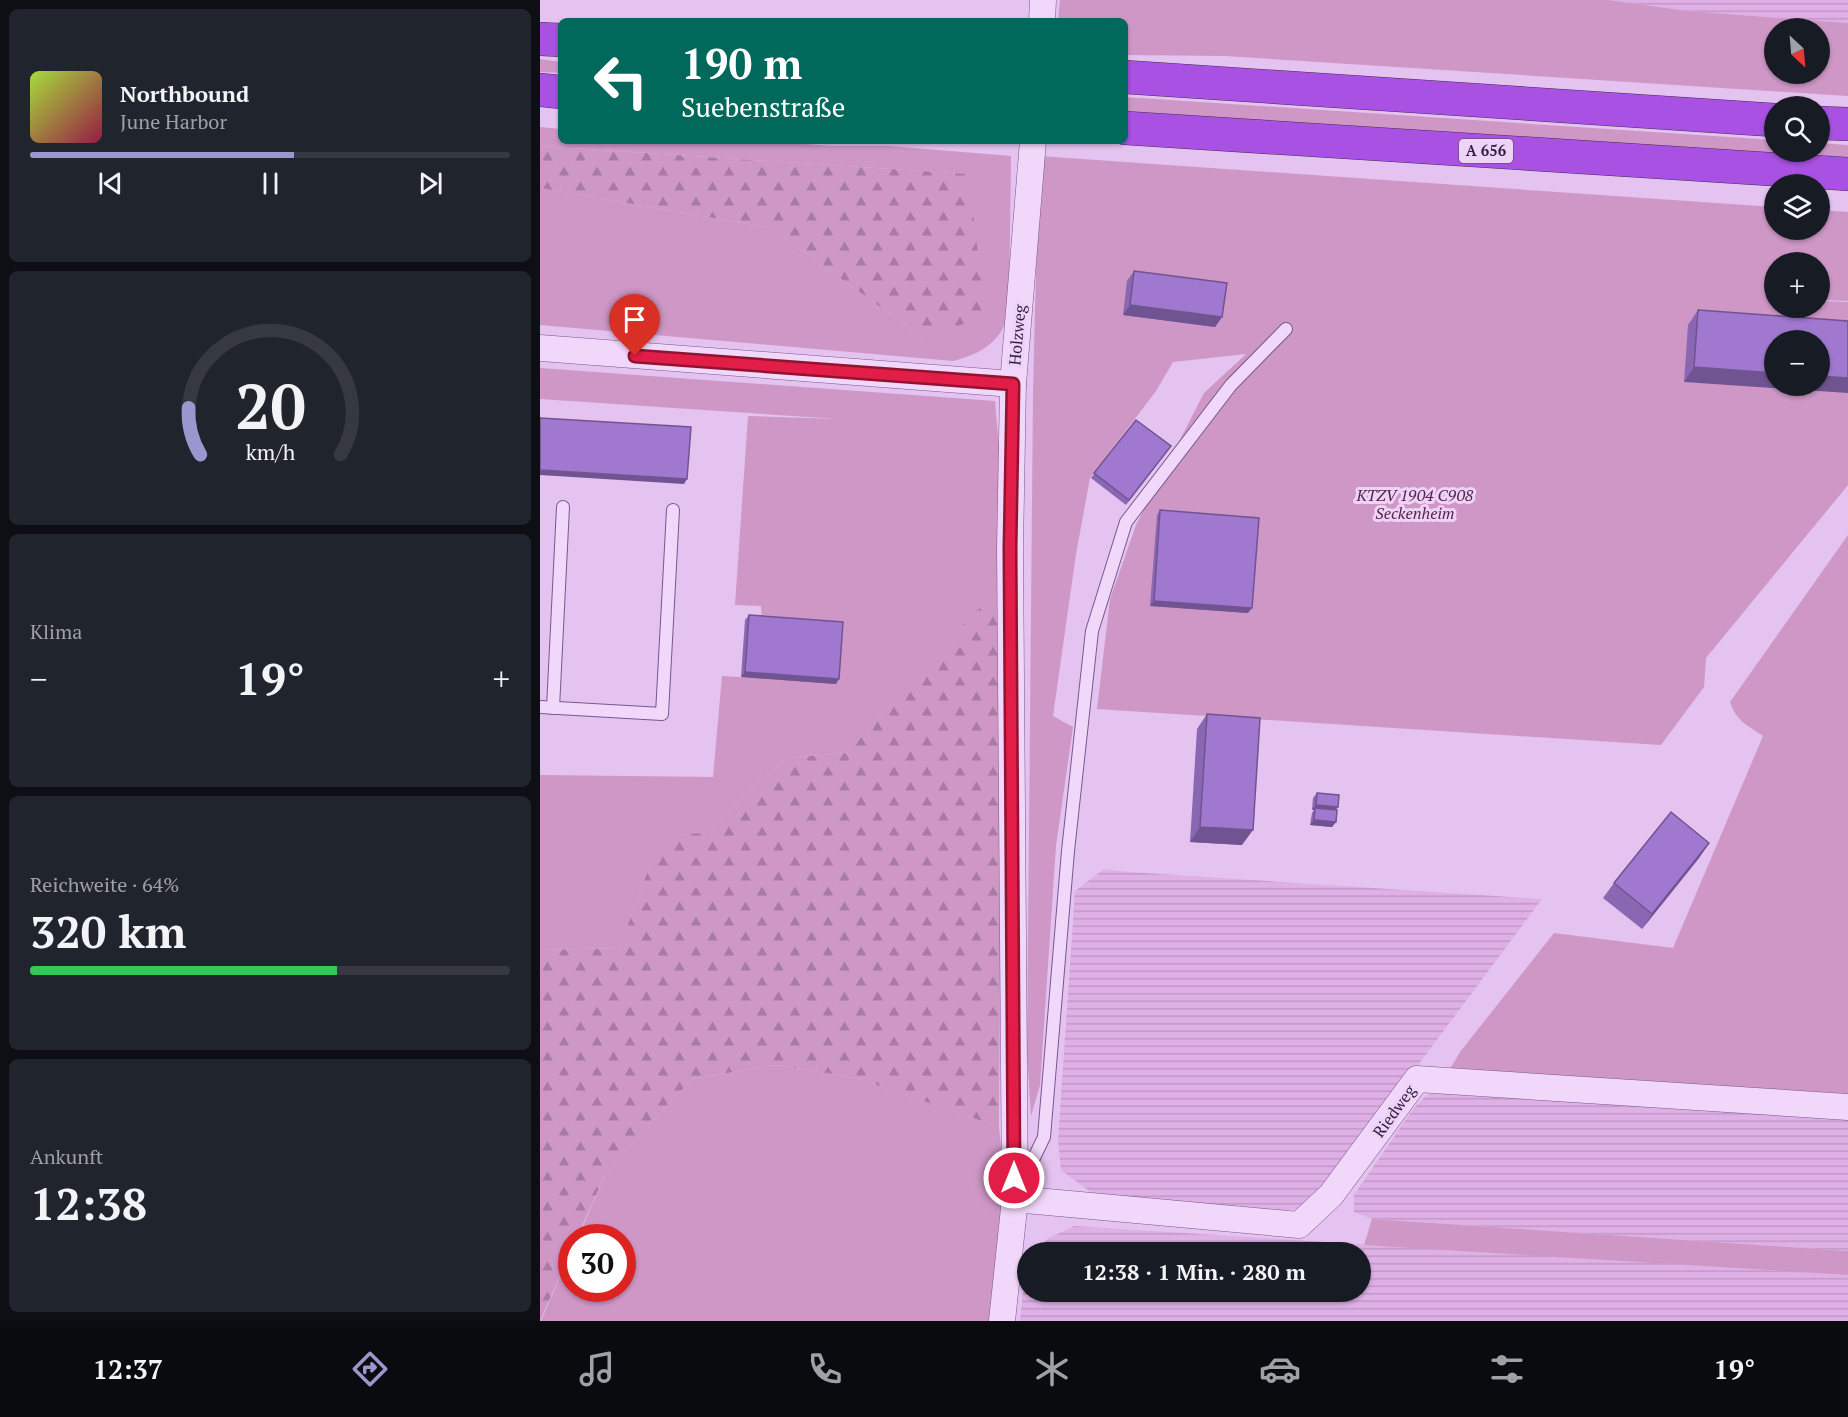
<!DOCTYPE html>
<html lang="de">
<meta charset="utf-8">
<style>
:root{--surface:#171b24;--page:#20242c;--text:#f1f3f6;--muted:#9ea1a6;--line:#363941;--accent:#9897ce}
body{margin:0;font-family:"PT Serif",serif;background:var(--page);color:var(--text);height:100vh;display:flex;flex-direction:column;font-size:22px;white-space:nowrap}
*{box-sizing:border-box;margin:0}
p{font-size:20px;color:var(--muted)}
.icon{flex:none;width:33px;height:33px;fill:none;stroke:currentColor;stroke-width:2;stroke-linecap:round;stroke-linejoin:round}
.map{position:relative;flex:1;overflow:hidden}
.panel{display:flex;flex-direction:column;gap:9px;padding:9px;background:#0d0f14;width:540px}
.panel>*{flex:none}
.guide{position:absolute;left:18px;top:18px;width:570px;height:126px;border-radius:9px;box-shadow:0 2px 4px #0004;background:#00695c;color:#fff;overflow:hidden}
.needle{width:39px;rotate:154deg}
.buttons{position:absolute;left:1224px;top:18px;display:grid;gap:12px}
.buttons a{display:grid;place-items:center;width:66px;height:66px;border-radius:50%;background:var(--surface);box-shadow:0 2px 4px #0004;font-size:30px}
.speed{position:absolute;left:18px;top:1224px;display:flex;gap:12px;font-size:30px;font-weight:700;text-align:center}
.speed>*{display:grid;place-content:center;width:78px;height:78px;border-radius:50%;background:var(--surface);box-shadow:0 2px 4px #0004;line-height:1}
.speed .limit{border:9px solid #d22;background:#fff;color:#111}
.pin{position:absolute;display:grid;place-items:center;width:51px;height:51px;color:#fff;margin:-62px -26px;border-radius:50% 50% 50% 0;rotate:-45deg;box-shadow:0 0 6px #0007}
.pin .icon{rotate:45deg}
.me{position:absolute;width:66px;margin:-33px;rotate:0deg;stroke-linejoin:round;filter:drop-shadow(0 0 4px #0008)}
.turn{display:flex;align-items:center;gap:21px;height:126px;padding:0 24px;font-size:27px}
.turn .icon{width:78px;height:78px;stroke-width:2.5}
.turn b{display:block;font-size:42px;line-height:51px}
.big{font-size:45px;font-weight:800;line-height:1.1}
.panel .card{flex:1;display:flex;flex-direction:column;justify-content:center;gap:9px;min-width:0;padding:0 21px;border-radius:9px;background:var(--page)}
.panel .dial{align-items:center;gap:0}
.dial svg{height:156px;overflow:visible;fill:none;stroke:var(--line);stroke-width:7;stroke-linecap:round;text-anchor:middle}
.dial text{fill:var(--text);stroke:none}
.song{display:flex;align-items:center;gap:18px}
.cover{width:72px;height:72px;border-radius:9px;background:linear-gradient(135deg,hsl(80 70% 55%),hsl(340 70% 35%))}
.played{height:6px;border-radius:3px;background:linear-gradient(90deg,var(--accent) 55%,var(--line) 55%)}
.keys{display:flex;justify-content:space-around;direction:ltr}
.heat{display:flex;justify-content:space-between;align-items:center;font-size:33px;direction:ltr}
.charge{height:9px;border-radius:4px;background:linear-gradient(90deg,#34c759 64%,var(--line) 0)}
.trip{position:absolute;left:477px;top:1242px;width:354px;height:60px;border-radius:30px;background:var(--surface);box-shadow:0 2px 4px #0004;font-weight:800;line-height:60px;text-align:center}
.tabs{display:flex;height:96px;justify-content:space-around;align-items:center;background:#090b0e;color:var(--muted)}
.tabs .icon{width:42px;height:42px}
.tabs .active{color:var(--accent)}
.tabs b{font-size:27px;color:var(--text)}
main{display:flex;flex:1;min-height:0}
.map>svg:first-child{display:block}
.farmland{fill:url(#farmland-rules)}
.green{fill:#ce97c6;fill-rule:evenodd}
.forest{fill:url(#forest-firs)}
.lines{fill:none;stroke-linecap:round;stroke-linejoin:round}
.lane-casing{stroke:#76598b;stroke-width:14}
.street-casing{stroke:#76598b;stroke-width:27}
.highway-casing{stroke:#432d58;stroke-width:34}
.lane{stroke:#f1d7fa;stroke-width:12}
.street{stroke:#f1d7fa;stroke-width:26}
.highway{stroke:#a851e2;stroke-width:33}
.wall{fill:#8a67b2}
.shaded-wall{fill:#705491}
.building{fill:#a078cf;stroke:#705491;stroke-width:1.5}
.route-casing{stroke:#92132f;stroke-width:15}
.route{stroke:#e11d48;stroke-width:10}
.labels{text-anchor:middle;stroke-width:6;stroke-linejoin:round;paint-order:stroke}
.shield{fill:#eed3f7;stroke:#675473;stroke-width:1.5}
.shield-label{font-size:15px;font-weight:bold;fill:#2d1e3a}
.street-label{font-size:16px;fill:#2d1e3a;stroke:#eed3f7}
.park-label{font-size:16px;font-style:italic;fill:#572448;stroke:#eed3f7}
</style>
<main>
<section class="panel">
<div class="card">
<div class="song"><i class="cover"></i><div><b>Northbound</b><p>June Harbor</p></div></div>
<div class="played"></div>
<div class="keys"><svg class="icon" aria-label="previous" viewBox="0 0 24 24"><path d="M18 5L8 12l10 7zM5 5v14"/></svg><svg class="icon" aria-label="pause" viewBox="0 0 24 24"><path d="M8 5v14M16 5v14"/></svg><svg class="icon" aria-label="next" viewBox="0 0 24 24"><path d="M6 5l10 7-10 7zM19 5v14"/></svg></div>
</div>
<div class="card dial"><svg viewBox="0 0 100 80">
<path d="M14 69A42 42 0 1 1 86 69"/>
<path d="M14 69A42 42 0 0 1 8 45" stroke="#9897ce"/>
<text x="50" y="56" font-size="32" font-weight="700">20</text>
<text x="50" y="72" font-size="11">km/h</text>
</svg></div>
<div class="card"><p>Klima</p>
<div class="heat"><a>−</a><b class="big">19°</b><a>+</a></div>
</div>
<div class="card"><p>Reichweite · 64%</p><b class="big">320 km</b><div class="charge"></div></div>
<div class="card"><p>Ankunft</p><b class="big">12:38</b></div>
</section>
<div class="map">
<svg width="1308" height="1321" viewBox="0 0 1308 1321">
<defs>
<pattern id="farmland-rules" width="6" height="5" patternUnits="userSpaceOnUse" patternTransform="scale(1.5)"><rect width="6" height="5" fill="#dfb0e6"/><path d="M0 2.5h6" fill="none" stroke="#c097c6"/></pattern>
<pattern id="forest-firs" width="22" height="20" patternUnits="userSpaceOnUse" patternTransform="scale(1.5)"><rect width="22" height="20" fill="#ce97c6"/><path d="M5 1l3.5 6h-7zM16 11l3.5 6h-7z" fill="#a87ba2"/></pattern>
</defs>
<rect width="100%" height="100%" fill="#e4c3f0"/>
<g class="farmland">
<path d="M1069 0H1308V23L1147 11Z"/>
<path d="M564 869 590 872 1002 899 784 1191 757 1209 726 1212 552 1193 521 1170 518 1141 535 891Z"/>
<path d="M914 1092 1308 1118V1251L832 1219 814 1212V1195L873 1109 888 1094Z"/>
<path d="M534 1226 1308 1275V1321H480L484 1280 487 1272 488 1292H820V1252H497L507 1239Z"/>
</g>
<g class="green">
<path d="M520 0H1069L1147 11 1308 23V96L685 56 585 55V21H518ZM1234 28H1280V74H1234Z"/>
<path d="M0 59 21 62V73L0 72Z"/>
<path d="M585 97 1234 140V152H1280V143L1308 145V157L1082 145 585 112Z"/>
<path d="M0 127 21 129V141H224L292 146H350L471 156 469 306C467 314 466 323 462 330 451 348 433 356 413 361L0 325V188L231 228 383 338 427 174 0 146Z"/>
<path d="M499 156 1234 207V230H1280V210L1308 212V301L1280 300V262H1234V308H1280V301L1308 302V485L1166 658 1164 687 1121 745 557 709 570 599 596 525 664 393 706 354 633 362 616 391 550 478 536 554 513 716 533 727 516 846 500 1085 491 1116 487 1053 493 391ZM1234 340H1280V386H1234Z"/>
<path d="M0 368 455 401 466 534 463 597 436 612 307 753 247 758 164 833 121 837 79 948 0 950V775L173 777 182 676 296 683 222 621 221 606 195 605 208 416 298 419 0 399Z"/>
<path d="M1308 535V1095L910 1069 920 1052 1014 933 1133 948 1223 736C1207 725 1197 722 1190 702Z"/>
<path d="M236 1065 316 1078 459 1127 467 1203 455 1321H1L31 1251 32 1288H82V1238L38 1237 67 1171 152 1079Z"/>
<path d="M832 1219 1308 1251V1275L824 1245Z"/>
</g>
<g class="forest">
<path d="M0 146 428 174 446 316 383 338 231 228 0 188Z"/>
<path d="M463 597 459 1127 316 1078 236 1065 152 1079 67 1171 37 1237 32 1238 31 1251 0 1321V950L79 948 121 836 164 833 247 758 307 753 437 610Z"/>
</g>
<g class="lines">
<defs>
<g id="lane">
<path d="M0 707 122 714 133 510"/>
<path d="M13 708 23 507"/>
<path d="M481 1185 504 1137 528 851 552 631 586 522 691 385 746 329"/>
</g>
<g id="street">
<path d="M502 21 503 0"/>
<path d="M0 348 473 384"/>
<path d="M475 1199 759 1225 791 1195 877 1079 1308 1107"/>
<path d="M462 1321 475 1199 470 548 473 384 493 141"/>
</g>
<g id="highway">
<path d="M0 39 21 40"/>
<path d="M585 77 1234 120"/>
<path d="M0 90 21 92"/>
<path d="M1280 123 1308 124"/>
<path d="M585 128 1308 174"/>
</g>
</defs>
<use href="#lane" class="lane-casing"/>
<use href="#street" class="street-casing"/>
<use href="#highway" class="highway-casing"/>
<use href="#lane" class="lane"/>
<use href="#street" class="street"/>
<use href="#highway" class="highway"/>
</g>
<g class="wall">
<path d="M594 271 682 317 675 327 583 315 587 281Z"/>
<path d="M1158 310 1308 321 1144 382 1148 325Z"/>
<path d="M596 420 631 446 586 505 551 478Z"/>
<path d="M620 510 708 613 610 606 617 515Z"/>
<path d="M209 615 296 684 201 677 205 620Z"/>
<path d="M667 714 702 845 650 842 657 729Z"/>
<path d="M777 793 795 810 796 822 792 827 770 825 772 813 774 810H772L773 798Z"/>
<path d="M1169 843 1159 858 1102 929 1063 898 1074 883Z"/>
</g>
<g class="shaded-wall">
<path d="M590 305 682 317 675 327 583 315Z"/>
<path d="M1154 367 1234 373V386H1280V376L1308 378V393L1144 382Z"/>
<path d="M0 470 147 479 144 484 0 475Z"/>
<path d="M614 601 712 608 708 613 610 606Z"/>
<path d="M205 672 299 679 296 684 201 677Z"/>
<path d="M776 805 798 807 794 812 775 808 774 810H772Z"/>
<path d="M774 820 796 822 792 827 770 825Z"/>
<path d="M660 827 713 830 702 845 650 842Z"/>
<path d="M1169 843 1159 858 1102 929 1112 914Z"/>
</g>
<g class="building">
<path d="M594 271 687 283 682 317 590 305Z"/>
<path d="M1158 310 1308 321V378L1280 376V340H1234V373L1154 367Z"/>
<path d="M0 418 151 427 147 479 0 470Z"/>
<path d="M596 420 631 446 589 500 554 473Z"/>
<path d="M620 510 719 518 712 608 614 601Z"/>
<path d="M209 615 303 622 299 679 205 672Z"/>
<path d="M667 714 720 718 713 830 660 827Z"/>
<path d="M777 793 799 795 798 807 776 805Z"/>
<path d="M775 808 797 810 796 822 774 820Z"/>
<path d="M1131 812 1169 843 1112 914 1074 883Z"/>
</g>
<g class="lines">
<defs>
<path id="route" d="M95 356 473 384 470 548 474 1178"/>
</defs>
<use href="#route" class="route-casing"/>
<use href="#route" class="route"/>
</g>
<g class="labels">
<rect class="shield" x="919" y="139" width="54" height="24" rx="4.5"/>
<g class="shield-label">
<text x="946" y="156">A 656</text>
</g>
<g class="street-label">
<text transform="translate(477 335) rotate(-85)" y="6">Holzweg</text>
<text transform="translate(854 1111) rotate(-54)" y="6">Riedweg</text>
</g>
<g class="park-label">
<text x="875" y="501">KTZV 1904 C908<tspan x="875" dy="18">Seckenheim</tspan></text>
</g>
</g>
</svg>
<div class="buttons">
<a><svg class="needle" viewBox="-14 -14 28 28"><path d="M0-13l5 13h-10z" fill="#e53935"/><path d="M0 13l5-13h-10z" fill="#9ea1a6"/></svg></a>
<a><svg class="icon" aria-label="search" viewBox="0 0 24 24"><circle cx="10" cy="10" r="6"/><path d="M15 15l6 6"/></svg></a>
<a><svg class="icon" aria-label="layers" viewBox="0 0 24 24"><path d="M12 4l9 5-9 5-9-5zM3 14l9 5 9-5"/></svg></a>
<a>+</a>
<a>−</a>
</div>
<div class="speed"><div class="limit">30</div></div>
<div class="pin" style="left:95px;top:356px;background:#d93025"><svg class="icon" aria-label="arrive" viewBox="0 0 24 24"><path d="M6 21V4h12l-3 4 3 4H6"/></svg></div>
<svg class="me" style="left:474px;top:1178px" viewBox="-20 -20 40 40"><circle r="17" fill="#e11d48" stroke="#fff" stroke-width="3"/><path d="M0-11L8 9 0 5-8 9z" fill="#fff"/></svg>
<div class="trip">12:38 · 1 Min. · 280 m</div>
<div class="guide">
<div class="turn"><svg class="icon" aria-label="left" viewBox="0 0 24 24"><path d="M17 20v-9H6M10 6l-5 5 5 5"/></svg><div><b>190 m</b>Suebenstraße</div></div>
</div>
</div>
</main>
<nav class="tabs">
<b>12:37</b>
<svg class="icon active" aria-label="directions" viewBox="0 0 24 24"><path d="M12 3l9 9-9 9-9-9zM9 14v-3h6M13 9l2 2-2 2"/></svg>
<svg class="icon" aria-label="music" viewBox="0 0 24 24"><path d="M9 18V5l10-2v13"/><circle cx="6" cy="18" r="3"/><circle cx="16" cy="16" r="3"/></svg>
<svg class="icon" aria-label="phone" viewBox="0 0 24 24"><path d="M5 4h4l2 5-3 2q2 4 5 5l2-3 5 2v4C11 20 4 13 5 4z"/></svg>
<svg class="icon" aria-label="climate" viewBox="0 0 24 24"><path d="M12 3v18M4 7l16 10M4 17L20 7"/></svg>
<svg class="icon" aria-label="car" viewBox="0 0 24 24"><path d="M5 17H2v-5l4-1 3-4h7l3 4 3 1v5h-3M9 17h6M6 11h13"/><circle cx="7" cy="17" r="2"/><circle cx="17" cy="17" r="2"/></svg>
<svg class="icon" aria-label="filters" viewBox="0 0 24 24"><path d="M4 7h16M4 17h16"/><circle cx="9" cy="7" r="2"/><circle cx="15" cy="17" r="2"/></svg>
<b>19°</b>
</nav>
